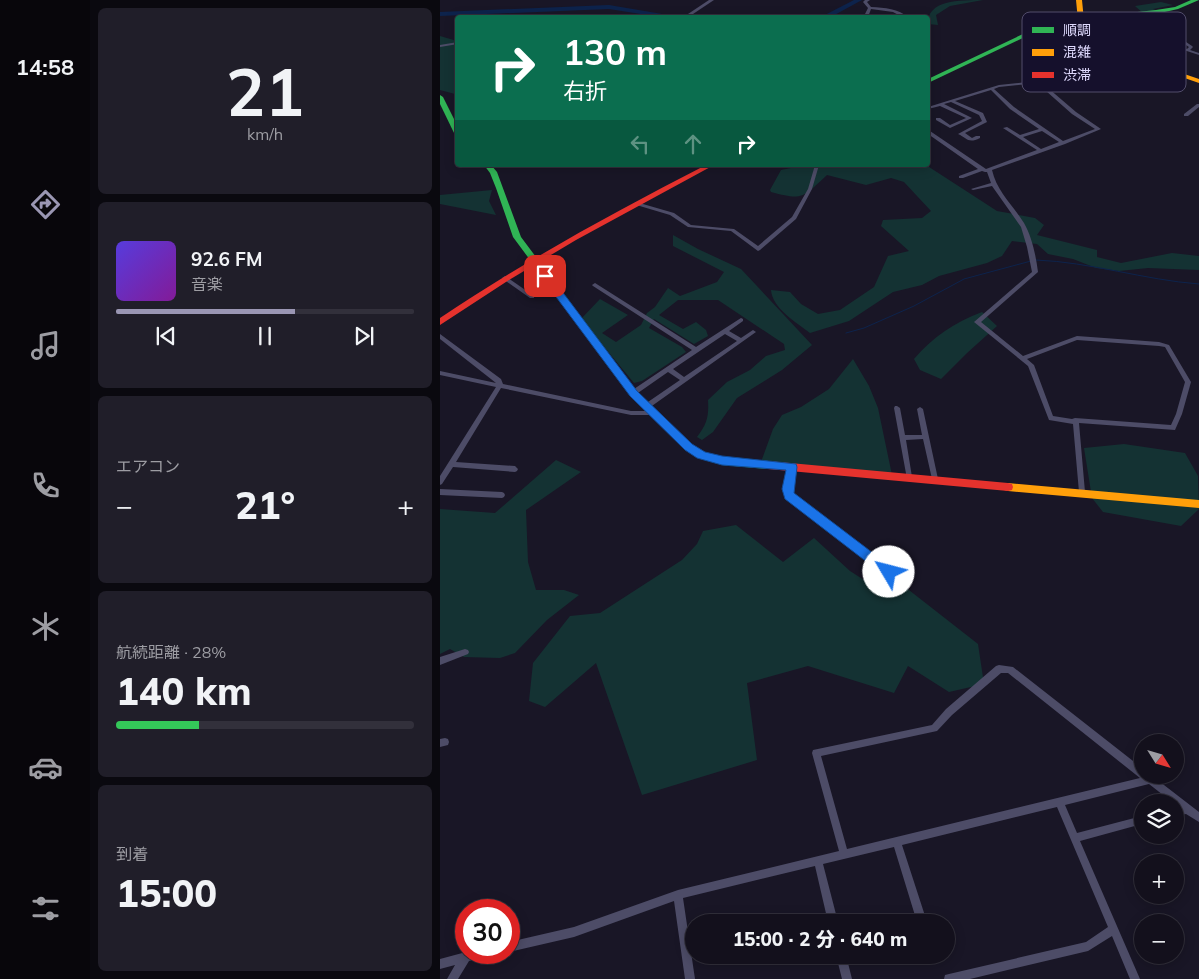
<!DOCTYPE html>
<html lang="ja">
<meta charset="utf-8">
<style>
:root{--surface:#13101c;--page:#201e29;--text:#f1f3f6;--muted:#9d9da3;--line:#32303b;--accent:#9a96b3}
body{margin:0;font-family:Mulish,"Noto Sans JP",sans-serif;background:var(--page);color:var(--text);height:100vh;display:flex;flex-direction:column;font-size:19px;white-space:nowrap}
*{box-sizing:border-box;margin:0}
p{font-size:16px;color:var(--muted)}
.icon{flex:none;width:28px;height:28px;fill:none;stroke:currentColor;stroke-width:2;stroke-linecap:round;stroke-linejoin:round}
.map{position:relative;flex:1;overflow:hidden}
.details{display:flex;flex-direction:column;gap:8px;padding:8px;background:#0a090f;width:350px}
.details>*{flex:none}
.banner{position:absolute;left:15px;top:15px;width:475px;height:152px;border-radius:5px;box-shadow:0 2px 12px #0003,0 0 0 1px var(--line);background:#0b6e4f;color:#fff;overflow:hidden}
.needle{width:32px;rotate:127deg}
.controls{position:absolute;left:694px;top:734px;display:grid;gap:10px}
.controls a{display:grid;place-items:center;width:50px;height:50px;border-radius:50%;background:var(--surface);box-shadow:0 2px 12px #0003,0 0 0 1px var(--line);font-size:25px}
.speed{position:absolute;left:15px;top:899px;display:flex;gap:10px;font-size:25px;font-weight:700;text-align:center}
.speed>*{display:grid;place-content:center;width:65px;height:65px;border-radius:50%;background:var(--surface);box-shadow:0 2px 12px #0003,0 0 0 1px var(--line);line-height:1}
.speed .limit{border:8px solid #d22;background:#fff;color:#111}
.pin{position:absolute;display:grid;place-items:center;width:42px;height:42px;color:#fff;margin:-21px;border-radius:10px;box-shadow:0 2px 8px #0006}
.me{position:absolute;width:55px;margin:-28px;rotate:307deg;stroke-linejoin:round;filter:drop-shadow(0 0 4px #0008)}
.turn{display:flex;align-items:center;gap:18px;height:105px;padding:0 25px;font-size:22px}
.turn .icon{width:65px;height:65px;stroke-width:2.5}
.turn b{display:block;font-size:35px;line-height:42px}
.lanes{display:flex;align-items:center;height:48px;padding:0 25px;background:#0003;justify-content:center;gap:25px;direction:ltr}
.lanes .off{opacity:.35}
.big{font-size:38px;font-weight:800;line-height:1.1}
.details .card{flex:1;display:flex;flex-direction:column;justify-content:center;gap:8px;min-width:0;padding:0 18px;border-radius:8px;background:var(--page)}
.details .dial{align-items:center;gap:0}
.dial b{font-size:65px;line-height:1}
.song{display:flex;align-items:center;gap:15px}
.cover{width:60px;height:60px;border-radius:8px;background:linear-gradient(135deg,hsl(250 70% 55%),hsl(290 70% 35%))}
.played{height:5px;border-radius:2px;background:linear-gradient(90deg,var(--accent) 60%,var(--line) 60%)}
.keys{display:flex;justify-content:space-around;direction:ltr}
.heat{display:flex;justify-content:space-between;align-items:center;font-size:28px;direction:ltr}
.charge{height:8px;border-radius:4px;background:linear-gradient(90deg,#34c759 28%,var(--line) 0)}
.trip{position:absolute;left:245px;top:914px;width:270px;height:50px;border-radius:25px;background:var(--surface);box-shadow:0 2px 12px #0003,0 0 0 1px var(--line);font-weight:800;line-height:50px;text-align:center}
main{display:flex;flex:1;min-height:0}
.tab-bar{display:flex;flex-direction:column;width:90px;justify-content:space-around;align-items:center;background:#08060b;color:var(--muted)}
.tab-bar .icon{width:35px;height:35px}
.tab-bar .current{color:var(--accent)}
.tab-bar b{font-size:22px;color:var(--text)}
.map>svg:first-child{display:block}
.green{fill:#143233}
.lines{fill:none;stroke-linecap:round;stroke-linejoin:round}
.stream{stroke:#0d234c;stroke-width:1}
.river{fill:#0d234c;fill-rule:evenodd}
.street{fill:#4d4c67;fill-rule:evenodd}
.fast{fill:#30b455;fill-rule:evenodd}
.slow{fill:#ff9f0a;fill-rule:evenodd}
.jam{fill:#e5322d;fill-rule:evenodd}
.route{fill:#1a73e8;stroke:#114b97}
.key{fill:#15102c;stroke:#524d6b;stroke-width:1}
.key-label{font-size:14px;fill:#e0dbff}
</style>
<main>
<nav class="tab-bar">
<b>14:58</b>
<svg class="icon current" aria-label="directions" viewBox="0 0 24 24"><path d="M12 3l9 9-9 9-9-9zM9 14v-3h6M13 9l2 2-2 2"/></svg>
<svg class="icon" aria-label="music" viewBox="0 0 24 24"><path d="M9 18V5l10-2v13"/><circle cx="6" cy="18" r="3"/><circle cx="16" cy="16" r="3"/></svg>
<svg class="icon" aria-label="phone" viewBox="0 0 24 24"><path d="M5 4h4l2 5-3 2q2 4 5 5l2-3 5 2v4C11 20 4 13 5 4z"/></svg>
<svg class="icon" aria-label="climate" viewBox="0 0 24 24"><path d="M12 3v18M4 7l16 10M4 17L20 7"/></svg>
<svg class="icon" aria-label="car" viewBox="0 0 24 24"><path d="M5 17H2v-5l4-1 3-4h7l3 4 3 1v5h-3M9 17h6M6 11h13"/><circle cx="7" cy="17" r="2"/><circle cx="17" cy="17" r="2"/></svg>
<svg class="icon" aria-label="filters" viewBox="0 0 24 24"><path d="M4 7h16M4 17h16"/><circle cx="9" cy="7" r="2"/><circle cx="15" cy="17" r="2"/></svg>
</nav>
<section class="details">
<div class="card dial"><b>21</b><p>km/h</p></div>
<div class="card">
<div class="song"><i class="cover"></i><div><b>92.6 FM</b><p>音楽</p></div></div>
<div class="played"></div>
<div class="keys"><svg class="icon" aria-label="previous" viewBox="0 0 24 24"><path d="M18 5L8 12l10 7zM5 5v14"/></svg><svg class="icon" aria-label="pause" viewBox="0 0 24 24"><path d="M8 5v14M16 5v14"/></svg><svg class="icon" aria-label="next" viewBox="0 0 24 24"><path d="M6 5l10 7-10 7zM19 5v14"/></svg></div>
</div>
<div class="card"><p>エアコン</p>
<div class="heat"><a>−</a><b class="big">21°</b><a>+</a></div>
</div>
<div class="card"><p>航続距離 · 28%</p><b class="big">140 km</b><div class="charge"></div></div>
<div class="card"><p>到着</p><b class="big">15:00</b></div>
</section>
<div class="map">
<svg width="759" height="979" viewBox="0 0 759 979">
<rect width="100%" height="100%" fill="#191626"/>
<g class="green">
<path d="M543 0 510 6 496 15 498 25 488 24C487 0 519 0 543 0Z"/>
<path d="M721 2 733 5 713 9 735 18C722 25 704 15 695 6Z"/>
<path d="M0 36 17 41V97L15 94 0 90Z"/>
<path d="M366 165H486L557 211 595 218 604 225 597 235 657 250V257L681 263 732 253 759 256V270L708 268 679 271 656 268 633 259 608 254 597 244 572 241 562 256 547 263 499 276 482 285 453 292 409 321 370 333C357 323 332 308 331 290L350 292 361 304 378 314 400 310 434 287 448 256 469 251 441 226 443 220 482 218 491 211 464 182 451 178 426 185 387 175C363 197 364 201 331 192L330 190 341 170Z"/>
<path d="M52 190 49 201 56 215 0 204V195Z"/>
<path d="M233 235 258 249 301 269 372 345 342 370 297 398 273 432 262 440 257 437C267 424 269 416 268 400L287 382 310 370 326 356 345 350 344 344 278 300H238L219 315 243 329 256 322 266 330 268 336 254 344 214 319 209 328 242 347 246 352 202 381 194 383 141 319 160 299 188 315 162 333 176 342 201 325 207 313 215 307 228 288 240 296 277 282 284 272 233 246Z"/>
<path d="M542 312 557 326 527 353 501 379 480 370 474 359C493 337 515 322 542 312Z"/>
<path d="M413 359 429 386 438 408 452 475 321 462 333 429 342 415 361 407 389 389Z"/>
<path d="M684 444 745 453 758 476 759 509 741 526 663 512 652 498 644 448Z"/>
<path d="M116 460 141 472 86 510 88 562 96 590H124L139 595 107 620 75 653 60 658 24 657 10 649 0 654V509L55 513Z"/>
<path d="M296 525 343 562 374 538 410 571 435 587 451 576 538 644 544 684 509 692 468 666 454 693 368 666 307 683 317 760 202 795 156 663 105 707 89 701 93 663 130 616 160 613 242 560 257 544 263 531Z"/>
</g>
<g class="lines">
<g class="stream">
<path d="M596 260C651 262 704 280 759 284"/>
<path d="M406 333 424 328 474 306 524 279 591 261"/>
</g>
<g class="river">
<path d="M414 0H422L389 18H379Z"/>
<path d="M169 5 246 18H226L169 9 0 16V12Z"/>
</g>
<g class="street">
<path d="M269 0H274L247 18H242Z"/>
<path d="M425 0H430L427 2 431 7C445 8 458 8 469 18H464L453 12 431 9C429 15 428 18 421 18L425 14 428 8 423 2Z"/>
<path d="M670 16H672L701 32 722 26 752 46 753 47 750 50 759 53V55L707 38 670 18ZM720 28 749 47 747 49 709 36 704 33Z"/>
<path d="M612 35 660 47 658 48 615 38 619 51 613 63 617 66 601 82 636 112 661 129 625 144 552 170C557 192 573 205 584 223 592 237 596 256 598 272L541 322 583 356 637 336 719 342 729 345 751 382 742 414 735 430 639 423 645 492 644 494H640L639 492 633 424 609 420 588 366 534 322 592 272 587 247 581 227 552 186 533 190 531 189 551 183 547 172H545L542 171 523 178H519V176L538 169 488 134V131H490L546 169 597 150 563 128 567 127 580 135 599 129 570 109 551 90 515 101 543 113 547 122 525 133 532 138 536 136H540V138C528 144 527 138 518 134L542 121 539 115 511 102 504 104 532 118 510 128 496 120V118H500L510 125 526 118 500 106 488 109V107L559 85 597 81 612 66 609 63 615 51ZM597 83 632 114 655 129 623 141 574 107 554 89 559 87ZM602 131 619 142 601 149 583 137ZM637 340 719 346 725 347 745 382 736 414 731 425 635 418 632 419 613 416 594 365 587 359Z"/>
<path d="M18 42V44L0 47V45Z"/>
<path d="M715 66 718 67 689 92H685V90Z"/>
<path d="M757 104H759V107L748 116H744V114Z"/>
<path d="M375 165H379L372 189 356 219 320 250 318 251 291 231 248 227 230 215 193 204 196 202 234 213 251 225 294 229 318 246 352 217 368 189Z"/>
<path d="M65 276 94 296V298H90L63 279 62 278Z"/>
<path d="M155 283 256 347 301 318 303 319V321L289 331 301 338 313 330 316 332 209 408H205L204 406 205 404 240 380 228 372 195 395H191L190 393 191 391 252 350 153 286 152 285ZM285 334 297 341 244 377 233 369Z"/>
<path d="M0 334 61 379 63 384 191 411H214L217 413 214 415H191L61 388 16 462 75 466 78 469 77 471 75 472 13 467 2 484 0 485V476L56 387 0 375V371L56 383 0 339Z"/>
<path d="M455 406H457L460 408 465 435H482L477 409 480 407 483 409 498 479 497 481H493L492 479 483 439 466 440 472 477 471 479H467L454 408Z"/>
<path d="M352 464 355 467 351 489 352 495 452 570 453 572 452 574 449 575 446 574 347 498 345 489 349 467Z"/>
<path d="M0 489 62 492 64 493 65 495 64 497 62 498 0 495Z"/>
<path d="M25 649 28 650 29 652 28 654 0 665V657Z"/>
<path d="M559 665 573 667 702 768V775H711L759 812V822L746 814 735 816V808L738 807 735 805V802H732L709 784 625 805 637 833 702 816V824L640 841 700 979H690L672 936 648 951 530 979H504L505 975 509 974 646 942 668 927 617 807 462 845 487 922H477L454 847 383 864 398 922H388L375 866 243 898 255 979H245L234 901 134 937 69 952V942L134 927 238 890 399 851 372 753 373 750 492 725 506 709 556 666ZM561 673H568L700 778 407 849 381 756 497 731 512 715Z"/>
<path d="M5 738 8 739 9 742 8 745 0 747V739Z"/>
<path d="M26 952H51L49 955 29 961 18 979H7L15 965 0 969V959Z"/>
<path d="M396 955H406L412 979H402Z"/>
</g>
<g class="fast">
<path d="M751 0H759L738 9 716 14 641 22 604 28 488 83V79L600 26 641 18 716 10 735 7Z"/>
<path d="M0 95 3 97 18 127V137L15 135 0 104Z"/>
<path d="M44 165H51L57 172 81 237 196 391 251 445 264 452 282 457 328 461 333 465 331 468 328 469 282 465 258 458 245 449 190 395 73 237 56 188 50 173Z"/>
</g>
<g class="slow">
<path d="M636 0H642L645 31 656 44 759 79V83L652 46 639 31Z"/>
<path d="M568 483 759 500V508L568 491 564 490 563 487 564 484Z"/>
</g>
<g class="jam">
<path d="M266 165H274L136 240 69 280 0 325V318C85 261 174 212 266 165Z"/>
<path d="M328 461 568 483 572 484 573 487 572 490 568 491 328 469 323 465Z"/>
</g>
</g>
<path class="route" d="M105 273 109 274 197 391 252 444 265 452 282 456 356 464 357 467 354 493 454 569 455 572 454 576H445L345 499 342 489 346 470 282 465 257 458 245 450 190 396 102 278 101 276Z"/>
<rect x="582" y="12" width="164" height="80" rx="8" class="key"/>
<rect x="592" y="27" width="22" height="6" fill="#30b455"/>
<rect x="592" y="49" width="22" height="7" fill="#ff9f0a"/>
<rect x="592" y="72" width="22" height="6" fill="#e5322d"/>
<g class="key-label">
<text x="623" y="35">順調</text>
<text x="623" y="57">混雑</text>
<text x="623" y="80">渋滞</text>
</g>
</svg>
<div class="controls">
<a><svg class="needle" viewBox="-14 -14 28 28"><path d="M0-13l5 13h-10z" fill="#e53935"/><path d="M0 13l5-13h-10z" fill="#9d9da3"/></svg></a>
<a><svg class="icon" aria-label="layers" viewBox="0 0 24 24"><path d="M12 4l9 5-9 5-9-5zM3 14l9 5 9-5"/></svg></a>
<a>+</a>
<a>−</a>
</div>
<div class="speed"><div class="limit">30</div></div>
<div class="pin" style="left:105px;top:276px;background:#d93025"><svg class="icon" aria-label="arrive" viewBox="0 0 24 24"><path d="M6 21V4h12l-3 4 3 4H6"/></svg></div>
<svg class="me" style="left:449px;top:572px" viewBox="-20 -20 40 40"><circle r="19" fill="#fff"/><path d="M0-13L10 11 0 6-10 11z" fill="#1a73e8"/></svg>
<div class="trip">15:00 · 2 分 · 640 m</div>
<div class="banner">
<div class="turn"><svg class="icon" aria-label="right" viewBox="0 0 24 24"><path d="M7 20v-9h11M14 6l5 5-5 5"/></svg><div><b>130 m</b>右折</div></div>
<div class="lanes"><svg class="icon off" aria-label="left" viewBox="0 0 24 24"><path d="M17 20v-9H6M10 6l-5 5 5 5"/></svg><svg class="icon off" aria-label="ahead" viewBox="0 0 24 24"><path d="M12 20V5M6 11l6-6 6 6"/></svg><svg class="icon" aria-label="right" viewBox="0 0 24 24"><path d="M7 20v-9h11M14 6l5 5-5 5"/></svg></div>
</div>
</div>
</main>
